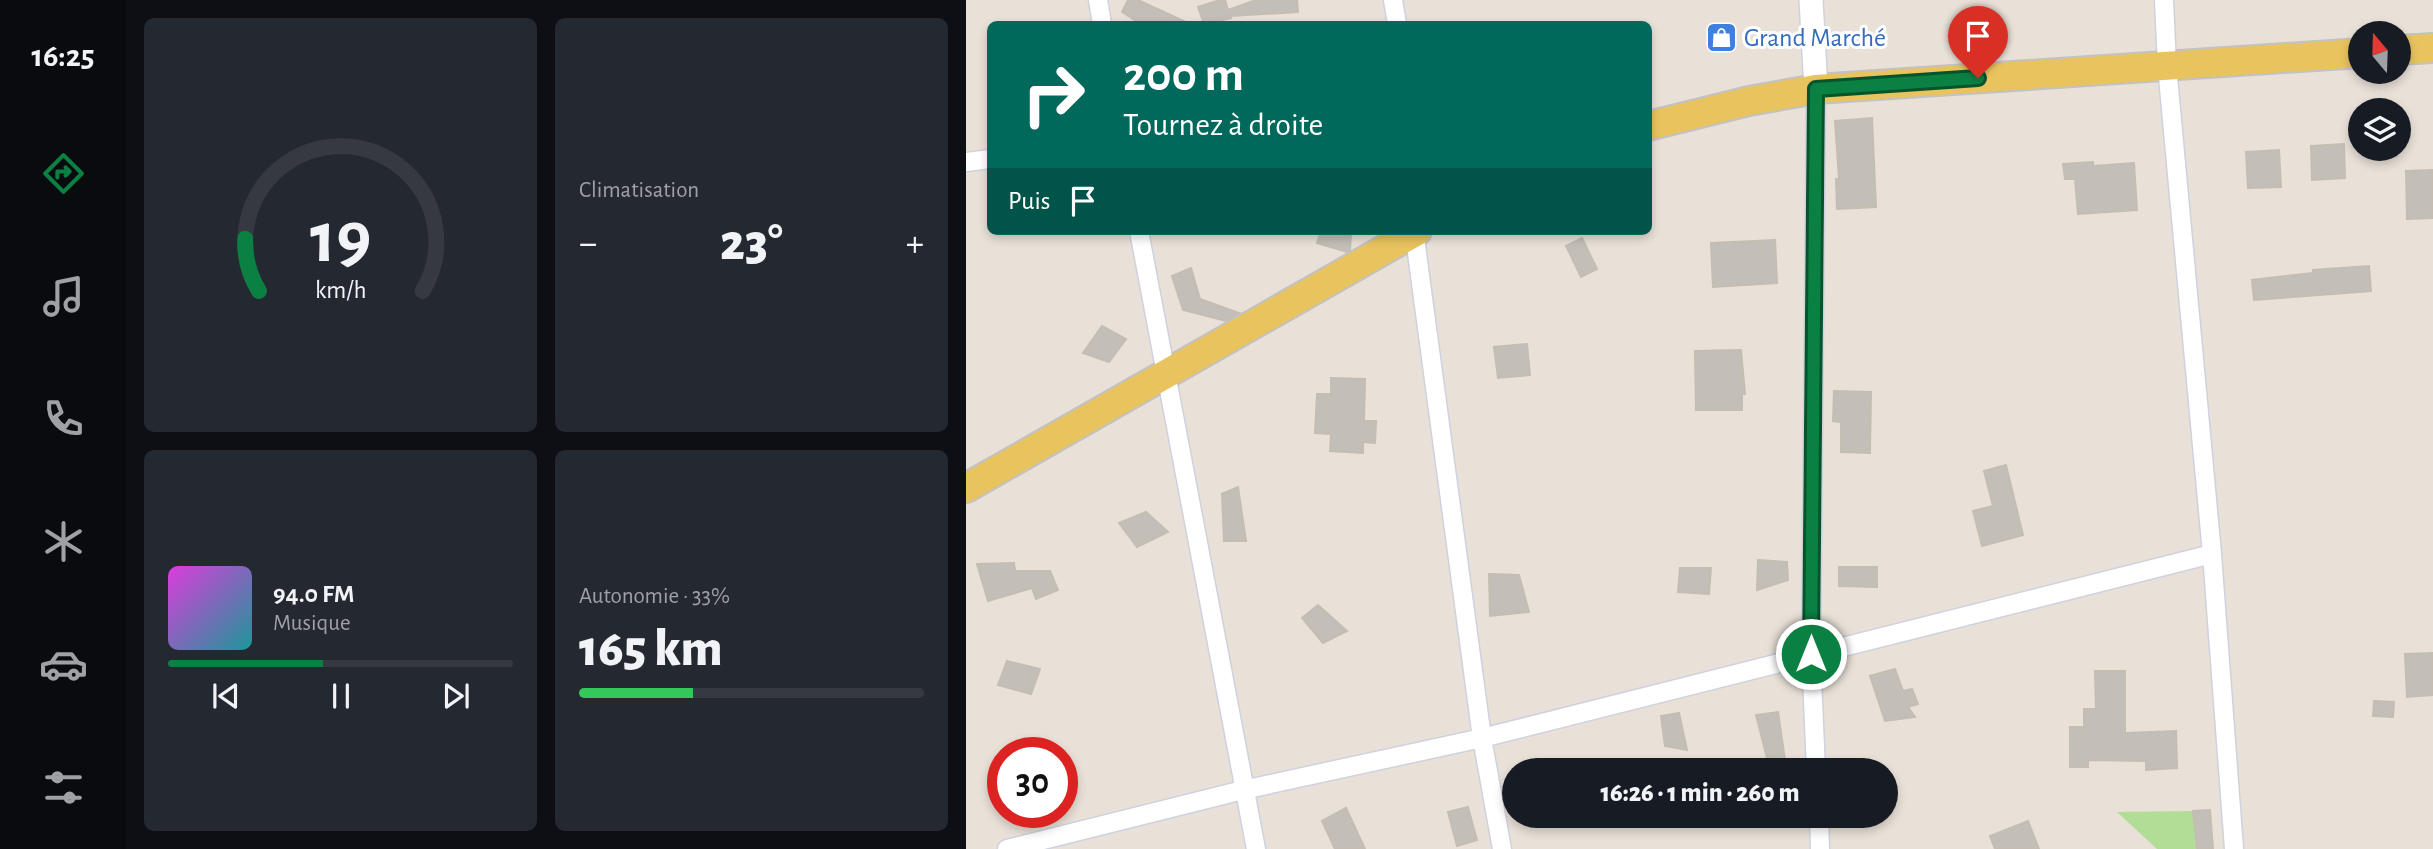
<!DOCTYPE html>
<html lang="fr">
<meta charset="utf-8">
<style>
:root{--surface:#171b24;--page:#242831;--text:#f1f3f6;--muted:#9ea1a6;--line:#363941;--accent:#0b8043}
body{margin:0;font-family:"Alegreya Sans",sans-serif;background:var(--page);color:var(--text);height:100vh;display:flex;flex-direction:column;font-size:26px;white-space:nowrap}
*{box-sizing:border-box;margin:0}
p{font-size:23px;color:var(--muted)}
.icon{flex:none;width:38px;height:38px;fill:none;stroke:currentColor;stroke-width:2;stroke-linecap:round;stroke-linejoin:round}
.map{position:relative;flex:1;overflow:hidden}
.side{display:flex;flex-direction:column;gap:18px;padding:18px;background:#0d0f14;width:840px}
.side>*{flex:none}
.top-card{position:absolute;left:21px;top:21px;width:665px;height:214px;border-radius:10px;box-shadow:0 4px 10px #0003;background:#00695c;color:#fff;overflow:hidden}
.needle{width:46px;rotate:341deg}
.tools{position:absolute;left:1382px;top:21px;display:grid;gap:14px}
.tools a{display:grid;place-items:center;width:63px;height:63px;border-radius:50%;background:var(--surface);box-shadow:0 4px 10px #0003;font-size:35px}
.speed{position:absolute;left:21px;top:737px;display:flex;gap:14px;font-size:35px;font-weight:700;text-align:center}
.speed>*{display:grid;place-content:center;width:91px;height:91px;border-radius:50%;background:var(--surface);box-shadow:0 4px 10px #0003;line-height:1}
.speed .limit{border:10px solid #d22;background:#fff;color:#111}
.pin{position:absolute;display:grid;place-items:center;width:60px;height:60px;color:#fff;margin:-72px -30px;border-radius:50% 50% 50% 0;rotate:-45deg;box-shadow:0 0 7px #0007}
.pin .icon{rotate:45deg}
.me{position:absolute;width:77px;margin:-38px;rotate:0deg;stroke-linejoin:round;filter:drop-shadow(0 0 5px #0008)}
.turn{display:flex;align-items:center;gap:24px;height:147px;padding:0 21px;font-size:32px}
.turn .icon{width:91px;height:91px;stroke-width:2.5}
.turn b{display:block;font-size:49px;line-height:60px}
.then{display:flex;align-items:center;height:66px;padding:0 21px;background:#0003;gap:14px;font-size:26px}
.big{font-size:52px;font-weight:800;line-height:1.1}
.side .tile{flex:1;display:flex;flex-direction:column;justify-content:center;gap:10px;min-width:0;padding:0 24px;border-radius:10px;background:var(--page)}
.side .dial{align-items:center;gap:0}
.dial svg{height:182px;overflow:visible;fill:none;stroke:var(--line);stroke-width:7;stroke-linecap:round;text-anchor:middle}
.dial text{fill:var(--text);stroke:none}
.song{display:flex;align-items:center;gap:21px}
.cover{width:84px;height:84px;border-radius:10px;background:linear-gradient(135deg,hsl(300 70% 55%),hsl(180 70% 35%))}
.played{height:7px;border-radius:4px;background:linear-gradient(90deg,var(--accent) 45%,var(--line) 45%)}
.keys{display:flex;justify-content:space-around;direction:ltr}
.heat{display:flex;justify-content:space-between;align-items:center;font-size:38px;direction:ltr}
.charge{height:10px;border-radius:5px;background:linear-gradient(90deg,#34c759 33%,var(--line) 0)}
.side .tiles{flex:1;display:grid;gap:18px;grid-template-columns:repeat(2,1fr)}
.trip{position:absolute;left:536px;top:758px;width:396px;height:70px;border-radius:35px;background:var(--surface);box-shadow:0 4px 10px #0003;font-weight:800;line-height:70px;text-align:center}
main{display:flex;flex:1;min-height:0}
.tabs{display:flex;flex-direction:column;width:126px;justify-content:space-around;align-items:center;background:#090b0e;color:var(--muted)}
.tabs .icon{width:49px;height:49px}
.tabs .current{color:var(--accent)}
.tabs b{font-size:32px;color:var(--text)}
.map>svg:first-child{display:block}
.green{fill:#b1dd97}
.building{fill:#c4beb8;stroke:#c3bdb2;stroke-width:2}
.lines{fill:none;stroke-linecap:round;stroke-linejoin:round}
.minor-casing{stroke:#ced2df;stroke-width:21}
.tertiary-casing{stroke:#ced2df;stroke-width:26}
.primary-casing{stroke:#c2c2c2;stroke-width:32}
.minor{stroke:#fff;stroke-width:18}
.tertiary{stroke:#fff;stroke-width:23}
.primary{stroke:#e8c35e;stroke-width:28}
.route-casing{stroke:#07532c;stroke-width:18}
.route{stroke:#0b8043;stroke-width:12}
.labels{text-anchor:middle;stroke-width:6;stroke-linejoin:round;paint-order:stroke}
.shop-label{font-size:26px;fill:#366cbe;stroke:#fff;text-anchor:start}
</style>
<main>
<nav class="tabs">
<b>16:25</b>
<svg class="icon current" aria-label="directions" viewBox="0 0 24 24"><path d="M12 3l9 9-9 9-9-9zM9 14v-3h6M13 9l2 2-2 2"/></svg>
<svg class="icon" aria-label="music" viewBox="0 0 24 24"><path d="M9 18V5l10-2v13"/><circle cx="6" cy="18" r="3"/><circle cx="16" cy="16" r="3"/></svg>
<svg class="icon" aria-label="phone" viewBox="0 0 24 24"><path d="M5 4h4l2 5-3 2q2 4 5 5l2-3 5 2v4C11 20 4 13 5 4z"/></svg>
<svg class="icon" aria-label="climate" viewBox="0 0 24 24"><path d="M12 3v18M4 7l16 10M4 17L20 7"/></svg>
<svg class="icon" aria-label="car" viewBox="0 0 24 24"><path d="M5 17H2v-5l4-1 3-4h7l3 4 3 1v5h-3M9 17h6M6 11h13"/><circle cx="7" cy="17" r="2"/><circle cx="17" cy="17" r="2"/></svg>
<svg class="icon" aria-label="filters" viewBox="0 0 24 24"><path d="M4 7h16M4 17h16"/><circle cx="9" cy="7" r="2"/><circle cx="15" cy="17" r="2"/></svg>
</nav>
<section class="side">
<div class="tiles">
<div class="tile dial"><svg viewBox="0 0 100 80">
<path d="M14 69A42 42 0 1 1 86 69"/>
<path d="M14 69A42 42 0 0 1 8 46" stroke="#0b8043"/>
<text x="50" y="56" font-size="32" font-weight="700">19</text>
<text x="50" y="72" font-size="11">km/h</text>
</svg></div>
<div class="tile"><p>Climatisation</p>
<div class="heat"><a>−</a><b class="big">23°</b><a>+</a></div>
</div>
<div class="tile">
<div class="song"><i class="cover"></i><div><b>94.0 FM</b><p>Musique</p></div></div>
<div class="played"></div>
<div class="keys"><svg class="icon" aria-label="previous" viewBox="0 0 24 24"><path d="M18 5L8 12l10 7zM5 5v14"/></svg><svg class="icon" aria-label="pause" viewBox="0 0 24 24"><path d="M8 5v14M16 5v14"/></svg><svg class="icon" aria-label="next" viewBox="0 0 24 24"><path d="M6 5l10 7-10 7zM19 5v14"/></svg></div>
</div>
<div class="tile"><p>Autonomie · 33%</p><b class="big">165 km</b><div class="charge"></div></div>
</div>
</section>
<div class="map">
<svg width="1467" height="849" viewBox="0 0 1467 849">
<rect width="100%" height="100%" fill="#e9e1d8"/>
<path class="green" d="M1227 811 1231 849H1191L1151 812Z"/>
<g class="building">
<path d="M162 0H172L224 24H175L156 12Z"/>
<path d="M254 0H259L262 10 290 0H331L332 12 264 16 265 18 238 24 232 7Z"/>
<path d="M906 118 910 207 871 209 870 179H873L869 121Z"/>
<path d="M1378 144 1379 178 1346 180 1345 146Z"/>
<path d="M1313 150 1315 187 1282 188 1280 152Z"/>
<path d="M1127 162V166L1168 163 1171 210 1112 214 1109 179H1099L1097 164Z"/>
<path d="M1467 170V218L1441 219 1440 171Z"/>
<path d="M355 231 385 234 384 250 381 252 351 243Z"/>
<path d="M616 238 631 269 615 277 600 246Z"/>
<path d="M809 240 811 283 747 287 745 243Z"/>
<path d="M1403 266 1405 291 1288 300 1286 280 1347 273V270Z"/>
<path d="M225 268 234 299 273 313 260 321 217 310 206 276Z"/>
<path d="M136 326 160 339 143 362 117 353Z"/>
<path d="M561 344 564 375 532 378 528 347Z"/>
<path d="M775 350 779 394H776V410H730L729 351Z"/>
<path d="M365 378 399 379 398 421H410L409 443 397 442V453L364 451 365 434 349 433 351 394H365Z"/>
<path d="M868 391 905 392 904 453 875 452V422L867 421Z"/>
<path d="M1040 465 1057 535 1016 546 1007 511 1027 506 1018 471Z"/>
<path d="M272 487 280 541H258L256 494Z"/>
<path d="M180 512 202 532 171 547 153 523Z"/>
<path d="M792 560 821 562 822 580 791 590Z"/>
<path d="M48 563 49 571H84L92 590 70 599 66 588 22 601 11 564Z"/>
<path d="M873 567H911V587L873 586Z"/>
<path d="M714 568H745L743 594 712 592Z"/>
<path d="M523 574 553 575 563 612 524 616Z"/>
<path d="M352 605 381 631 357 643 336 618Z"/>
<path d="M1467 653V695L1441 697 1439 654Z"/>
<path d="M41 661 74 669 65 694 32 685Z"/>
<path d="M929 669 937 691 946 689 952 704 942 707 949 717 919 721 904 676Z"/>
<path d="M1129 671H1159V733L1210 731 1211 768 1180 770V761L1122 760V767H1104V727H1118V709H1130Z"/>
<path d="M1408 701 1428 702 1427 717 1407 716Z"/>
<path d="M812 712 819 760 801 758 790 715Z"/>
<path d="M713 713 721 750 699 746 695 716Z"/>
<path d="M502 807 511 840 491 846 482 812Z"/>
<path d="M380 808 399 849H369L356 821Z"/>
<path d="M1244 810 1247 849H1231L1227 811Z"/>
<path d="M1062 821 1073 849H1029L1024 836Z"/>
</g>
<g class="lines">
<defs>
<g id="minor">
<path d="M132 0 136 24"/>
<path d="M427 0 431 24"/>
<path d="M1198 0 1201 66 1246 554 1268 849"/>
<path d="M850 89 845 654 850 770"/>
<path d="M0 162 24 159"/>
<path d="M173 231 290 849"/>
<path d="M448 231 516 738 536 849"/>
<path d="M853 816 854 849"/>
<path d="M41 849 277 790 516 738 1246 554"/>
</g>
<path id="tertiary" d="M845 0 850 89"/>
<g id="primary">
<path d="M1433 50 1467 48"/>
<path d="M682 126 783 101 850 89 1395 53"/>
<path d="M0 488 451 231"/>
</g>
</defs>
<use href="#minor" class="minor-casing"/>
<use href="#tertiary" class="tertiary-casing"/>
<use href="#primary" class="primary-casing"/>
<use href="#minor" class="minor"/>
<use href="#tertiary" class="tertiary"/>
<use href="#primary" class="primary"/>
</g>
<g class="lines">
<defs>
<path id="route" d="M845 654 850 89 1012 78"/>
</defs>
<use href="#route" class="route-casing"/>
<use href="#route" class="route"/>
</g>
<defs>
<symbol id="shop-square" viewBox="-11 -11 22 22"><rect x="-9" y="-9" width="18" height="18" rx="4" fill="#3f7fe0" stroke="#fff"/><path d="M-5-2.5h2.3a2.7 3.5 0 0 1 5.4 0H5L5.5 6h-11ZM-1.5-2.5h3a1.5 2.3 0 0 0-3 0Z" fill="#fff"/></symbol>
</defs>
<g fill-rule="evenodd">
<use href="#shop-square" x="738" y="20" width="35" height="35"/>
</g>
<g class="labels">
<g class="shop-label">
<text x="778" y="46">Grand Marché</text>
</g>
</g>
</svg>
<div class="tools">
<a><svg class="needle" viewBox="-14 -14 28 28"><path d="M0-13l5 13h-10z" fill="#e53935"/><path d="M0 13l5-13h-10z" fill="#9ea1a6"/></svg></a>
<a><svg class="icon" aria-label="layers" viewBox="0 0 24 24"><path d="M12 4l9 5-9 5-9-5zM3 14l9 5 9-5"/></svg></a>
</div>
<div class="speed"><div class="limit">30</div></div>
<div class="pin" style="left:1012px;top:78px;background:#d93025"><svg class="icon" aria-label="arrive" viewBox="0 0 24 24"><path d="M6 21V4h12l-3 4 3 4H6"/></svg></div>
<svg class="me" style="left:845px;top:654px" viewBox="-20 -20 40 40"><circle r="17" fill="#0b8043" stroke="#fff" stroke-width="3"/><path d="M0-11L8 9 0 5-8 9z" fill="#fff"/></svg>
<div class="trip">16:26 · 1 min · 260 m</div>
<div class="top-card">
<div class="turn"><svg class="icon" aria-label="right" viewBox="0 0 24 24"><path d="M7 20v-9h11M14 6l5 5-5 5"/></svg><div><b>200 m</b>Tournez à droite</div></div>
<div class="then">Puis<svg class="icon" aria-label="arrive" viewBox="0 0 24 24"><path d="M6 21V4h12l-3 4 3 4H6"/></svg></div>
</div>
</div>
</main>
